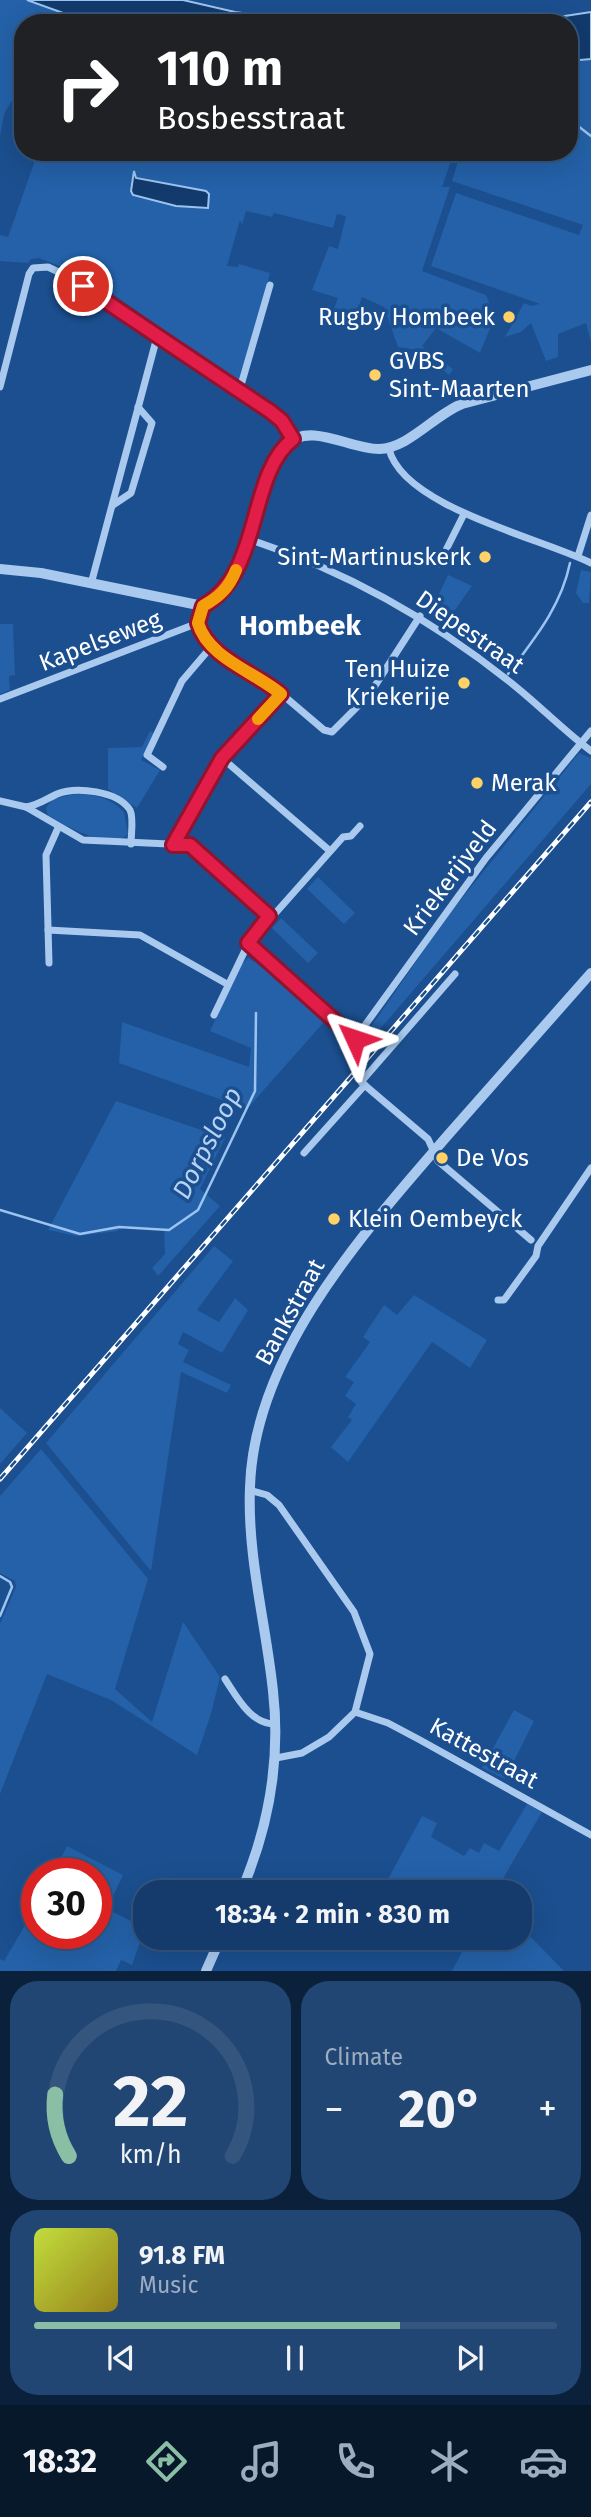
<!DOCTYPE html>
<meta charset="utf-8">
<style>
:root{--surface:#143b6b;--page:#214673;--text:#f1f3f6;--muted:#9dadc1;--line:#33557e;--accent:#8abfa5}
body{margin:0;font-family:"Fira Sans",sans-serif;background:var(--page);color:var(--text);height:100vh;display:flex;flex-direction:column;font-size:26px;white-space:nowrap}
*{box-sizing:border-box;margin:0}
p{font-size:23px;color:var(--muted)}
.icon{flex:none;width:38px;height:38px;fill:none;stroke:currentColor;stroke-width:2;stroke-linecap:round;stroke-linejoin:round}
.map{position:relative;height:1971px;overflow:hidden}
.side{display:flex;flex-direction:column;gap:10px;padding:10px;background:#0b203b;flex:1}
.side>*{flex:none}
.guide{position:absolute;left:14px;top:14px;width:564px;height:147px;border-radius:28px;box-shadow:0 7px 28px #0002,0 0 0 2px var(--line);background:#202124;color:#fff;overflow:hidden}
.speed{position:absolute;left:21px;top:1858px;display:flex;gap:14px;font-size:35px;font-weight:700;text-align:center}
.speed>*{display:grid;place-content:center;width:91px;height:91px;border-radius:50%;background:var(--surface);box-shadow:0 7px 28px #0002,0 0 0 2px var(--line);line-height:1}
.speed .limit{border:10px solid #d22;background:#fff;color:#111}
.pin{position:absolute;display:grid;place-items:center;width:60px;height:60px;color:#fff;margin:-30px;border:4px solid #fff;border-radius:50%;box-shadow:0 2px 7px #0007}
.me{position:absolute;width:77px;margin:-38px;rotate:312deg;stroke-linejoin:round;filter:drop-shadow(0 0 5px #0008)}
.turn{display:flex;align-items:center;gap:24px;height:147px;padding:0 28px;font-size:32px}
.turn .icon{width:91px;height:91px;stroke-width:2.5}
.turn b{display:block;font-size:49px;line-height:60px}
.big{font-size:52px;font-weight:700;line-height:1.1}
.side .card{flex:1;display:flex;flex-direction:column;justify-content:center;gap:10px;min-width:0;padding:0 24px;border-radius:28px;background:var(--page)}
.side .dial{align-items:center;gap:0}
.dial svg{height:182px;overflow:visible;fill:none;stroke:var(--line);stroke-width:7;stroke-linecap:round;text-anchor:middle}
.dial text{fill:var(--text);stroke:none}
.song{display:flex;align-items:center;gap:21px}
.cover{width:84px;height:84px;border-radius:10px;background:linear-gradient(135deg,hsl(70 70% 55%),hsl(50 70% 35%))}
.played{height:7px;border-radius:4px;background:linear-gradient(90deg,var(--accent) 70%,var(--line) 70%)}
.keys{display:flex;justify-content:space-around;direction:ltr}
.heat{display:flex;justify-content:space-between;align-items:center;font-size:38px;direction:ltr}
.side .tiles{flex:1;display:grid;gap:10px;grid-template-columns:1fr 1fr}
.card:last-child{grid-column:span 2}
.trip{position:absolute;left:133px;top:1880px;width:399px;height:70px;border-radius:28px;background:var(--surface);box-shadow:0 7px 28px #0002,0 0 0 2px var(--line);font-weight:700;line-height:70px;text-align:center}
.tab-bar{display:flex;height:112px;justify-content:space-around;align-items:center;background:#08182b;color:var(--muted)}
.tab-bar .icon{width:49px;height:49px}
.tab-bar .on{color:var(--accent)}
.tab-bar b{font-size:32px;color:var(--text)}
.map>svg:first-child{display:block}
.green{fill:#2461a8}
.water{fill:#123a6d;stroke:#9cc4f0;stroke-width:2}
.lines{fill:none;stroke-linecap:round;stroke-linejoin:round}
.stream{stroke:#9cc4f0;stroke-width:2.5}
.minor{stroke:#a9c9ee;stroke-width:7}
.tertiary{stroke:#a9c9ee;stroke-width:10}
.rail-casing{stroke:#fff;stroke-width:5}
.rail{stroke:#1b4f8f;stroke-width:2.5;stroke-dasharray:8;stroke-linecap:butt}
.route-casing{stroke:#92132f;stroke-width:18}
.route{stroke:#e11d48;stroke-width:12}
.slow{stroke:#f59e0b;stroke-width:12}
.poi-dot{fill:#ffd166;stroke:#1b4f8f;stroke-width:2.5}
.labels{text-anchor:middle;stroke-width:7;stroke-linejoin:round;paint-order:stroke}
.poi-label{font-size:24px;fill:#fff;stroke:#1b4f8f;text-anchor:start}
.street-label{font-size:24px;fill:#fff;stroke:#1b4f8f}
.water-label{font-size:26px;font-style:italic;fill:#b5d3f5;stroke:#1b4f8f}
.quarter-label{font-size:28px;font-weight:bold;fill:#fff;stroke:#1b4f8f}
</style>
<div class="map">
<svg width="591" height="1971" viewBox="0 0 591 1971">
<rect width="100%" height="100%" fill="#1b4f8f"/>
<g class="green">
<path d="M0 0H27L91 23H23V81L4 114 0 136Z"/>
<path d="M591 59V342L586 323 558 334V357L546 361 531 323 521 332 505 337 524 303 531 306 540 304 431 266 456 193 579 235 583 225 452 181 461 152H569V61Z"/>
<path d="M38 152H454L442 187H450L422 271 486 295 495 316 480 353 436 328 422 346 453 369 449 375 417 350 398 347 384 307 362 297 353 325 331 317 338 298 312 290 329 246 338 249 346 216 337 214 333 228 274 213 272 217 246 211 242 225 240 220 227 266 238 267 239 264 270 273 242 385 90 278 39 258 31 259 28 263 0 261V235L8 237Z"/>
<path d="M581 570 591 572 589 603H583L576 593Z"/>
<path d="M448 575 472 586 445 624 436 616 438 596Z"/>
<path d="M0 624H13L15 675 9 676 10 690 0 694Z"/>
<path d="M150 731 154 733 141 760 160 770 137 808 108 789V748L142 747Z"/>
<path d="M579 753 591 758V784L361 1051 356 1048 450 913Z"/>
<path d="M76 794C98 795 108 797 124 812L128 834C110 851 65 826 48 815L46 808 52 799Z"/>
<path d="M318 877 355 913 344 924 307 889Z"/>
<path d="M281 918 318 953 308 963 272 928Z"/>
<path d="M248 958 260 965 324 1022 247 1109 119 1063 122 1022 249 1067 251 1048 210 1031 241 965Z"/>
<path d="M116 1101 225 1138 200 1189 220 1206 158 1276 152 1268 165 1254 164 1230 119 1227 118 1231 77 1236 48 1230Z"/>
<path d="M214 1246 233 1261 197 1310 219 1322 235 1298 248 1310 222 1353 183 1332 178 1344 189 1350 183 1362 231 1385 227 1393 181 1372 151 1571 46 1443Z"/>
<path d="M414 1295 487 1340 470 1368 432 1342 348 1462 331 1447 352 1420 348 1417 356 1404 345 1396 354 1382 345 1377 370 1342 363 1337 384 1305 397 1315Z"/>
<path d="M0 1408 27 1433 0 1464Z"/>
<path d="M41 1449 148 1579 115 1689 152 1722 183 1622 220 1677 211 1714 197 1755 111 1700 47 1674 0 1794V1624L16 1587 15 1581 0 1573V1496Z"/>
<path d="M514 1710 534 1721 505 1779 482 1768Z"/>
<path d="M527 1804 542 1812 495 1892H381L422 1816 437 1823 431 1837 464 1856 470 1848 479 1853 484 1843 499 1851Z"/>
<path d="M67 1846 123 1875 107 1909 145 1928 132 1965 121 1960 116 1971H0V1959L4 1961 37 1905V1934H96V1874H53Z"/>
<path d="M520 1926 564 1971H452L470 1937H520Z"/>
</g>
<g class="water">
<path d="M27 0H183L235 12 319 23H91Z"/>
<path d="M591 12V59L569 61V23H519Z"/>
<path d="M134 171 136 178 206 191 209 194 208 208 176 206 133 195 131 191Z"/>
</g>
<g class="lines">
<g class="stream">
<path d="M569 119 591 136"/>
<path d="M508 674C534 639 561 607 570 563"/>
<path d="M0 1210 80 1234 119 1227 169 1230 198 1210 255 1091 256 1013"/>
<path d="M0 1576 10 1582 12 1587 0 1616"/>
</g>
<g class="minor">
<path d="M0 387 29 274 33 268 48 267 69 277 271 413 285 425 293 439"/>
<path d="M239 392 270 285"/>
<path d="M389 449C403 507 541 538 591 563"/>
<path d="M113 505 131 493 152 423 138 407"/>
<path d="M248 539C344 570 431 619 510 682 538 704 563 730 591 751"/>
<path d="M578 556 591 515"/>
<path d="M439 564 464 514"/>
<path d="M91 584 157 337"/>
<path d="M198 623 208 645 264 679 324 730 332 732 369 695 420 616"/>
<path d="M0 699 198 623"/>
<path d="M222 758 330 851"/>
<path d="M163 767 147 755 182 681 211 647"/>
<path d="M0 801 26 807 83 840 190 845 269 916"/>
<path d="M26 807C39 805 46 799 57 794 76 786 118 791 130 810 134 818 131 834 131 844"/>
<path d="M173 845 222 758 281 694"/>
<path d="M48 930 140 935 227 984"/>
<path d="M248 944 355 1039 486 858 591 731"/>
<path d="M49 963 46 855 58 828"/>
<path d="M455 974 361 1082 428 1139 438 1161 531 1240"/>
<path d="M214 1015 248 944 343 837 351 836 360 826"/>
<path d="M304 1153 365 1085"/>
<path d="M498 1300H504L536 1256 538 1246 591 1168"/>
<path d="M249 1490 267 1495 279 1505 354 1612 370 1654 355 1712 329 1737 302 1753 276 1758"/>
<path d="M225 1679C237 1697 251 1725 276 1724"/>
<path d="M355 1712 388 1723 420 1740 591 1835"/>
</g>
<g class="tertiary">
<path d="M0 569 41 573 203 606C244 584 254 524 268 482 272 469 275 453 286 444 312 422 349 449 379 449 409 448 434 415 462 404L591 370"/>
<path d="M241 1892C269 1827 281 1762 273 1691 266 1624 247 1556 250 1487 254 1353 365 1231 448 1135 495 1081 543 1027 591 973"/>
<path d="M206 1971 221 1937"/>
</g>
<defs>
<path id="rail" d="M0 1479 591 802"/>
</defs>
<use href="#rail" class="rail-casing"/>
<use href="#rail" class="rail"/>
</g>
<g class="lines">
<defs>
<path id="route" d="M83 286 271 412 282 421 293 439C247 474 263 573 203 606L198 623C208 658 255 672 281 694L222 758 173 845H190L269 916 248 943 355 1039"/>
</defs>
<use href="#route" class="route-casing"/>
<use href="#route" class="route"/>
<path class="slow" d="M236 570C229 588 219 597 203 606L198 623C208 658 255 672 281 694L258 719"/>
</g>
<g class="poi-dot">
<circle cx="509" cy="317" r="7"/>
<circle cx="375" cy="375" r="7"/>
<circle cx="485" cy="557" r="7"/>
<circle cx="464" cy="683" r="7"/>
<circle cx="477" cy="783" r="7"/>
<circle cx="442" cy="1158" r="7"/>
<circle cx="334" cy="1219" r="7"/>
</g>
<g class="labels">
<g class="poi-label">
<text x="495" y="325" text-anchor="end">Rugby Hombeek</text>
<text x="389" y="369">GVBS<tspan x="389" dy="28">Sint-Maarten</tspan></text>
<text x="471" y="565" text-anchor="end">Sint-Martinuskerk</text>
<text x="450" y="677" text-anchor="end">Ten Huize<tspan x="450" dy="28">Kriekerije</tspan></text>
<text x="491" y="791">Merak</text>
<text x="456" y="1166">De Vos</text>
<text x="348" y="1227">Klein Oembeyck</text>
</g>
<g class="street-label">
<text transform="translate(470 632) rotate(35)" y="8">Diepestraat</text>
<text transform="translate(100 641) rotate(-21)" y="8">Kapelseweg</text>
<text transform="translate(450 878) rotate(-53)" y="8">Kriekerijveld</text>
<text transform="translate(290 1312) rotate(-61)" y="8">Bankstraat</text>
<text transform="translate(484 1753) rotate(29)" y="8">Kattestraat</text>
</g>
<g class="water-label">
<text transform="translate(207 1143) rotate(-63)" y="9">Dorpsloop</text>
</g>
<g class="quarter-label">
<text x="300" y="635">Hombeek</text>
</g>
</g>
</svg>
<div class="speed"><div class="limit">30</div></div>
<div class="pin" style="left:83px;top:286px;background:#d93025"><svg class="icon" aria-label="arrive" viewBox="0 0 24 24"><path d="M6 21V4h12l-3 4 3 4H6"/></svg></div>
<svg class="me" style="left:355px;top:1039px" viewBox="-20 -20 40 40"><path d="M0-17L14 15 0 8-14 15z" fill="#e11d48" stroke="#fff" stroke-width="4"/></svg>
<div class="trip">18:34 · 2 min · 830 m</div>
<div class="guide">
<div class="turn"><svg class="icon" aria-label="right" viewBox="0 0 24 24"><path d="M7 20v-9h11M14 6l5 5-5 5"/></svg><div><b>110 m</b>Bosbesstraat</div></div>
</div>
</div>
<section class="side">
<div class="tiles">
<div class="card dial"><svg viewBox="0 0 100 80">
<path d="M14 69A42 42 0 1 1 86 69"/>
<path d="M14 69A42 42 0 0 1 8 42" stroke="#8abfa5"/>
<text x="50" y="56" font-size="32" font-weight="700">22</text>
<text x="50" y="72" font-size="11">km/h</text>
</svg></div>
<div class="card"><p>Climate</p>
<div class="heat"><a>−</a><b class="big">20°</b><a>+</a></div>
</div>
<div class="card">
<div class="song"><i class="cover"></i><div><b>91.8 FM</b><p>Music</p></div></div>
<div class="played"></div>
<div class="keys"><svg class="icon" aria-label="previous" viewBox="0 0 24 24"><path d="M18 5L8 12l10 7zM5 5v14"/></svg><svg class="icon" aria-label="pause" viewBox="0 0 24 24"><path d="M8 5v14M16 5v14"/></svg><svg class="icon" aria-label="next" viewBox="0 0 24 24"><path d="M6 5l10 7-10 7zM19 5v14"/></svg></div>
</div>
</div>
</section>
<nav class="tab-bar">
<b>18:32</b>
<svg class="icon on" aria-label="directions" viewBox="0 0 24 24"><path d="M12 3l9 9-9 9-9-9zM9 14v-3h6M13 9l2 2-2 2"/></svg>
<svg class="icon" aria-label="music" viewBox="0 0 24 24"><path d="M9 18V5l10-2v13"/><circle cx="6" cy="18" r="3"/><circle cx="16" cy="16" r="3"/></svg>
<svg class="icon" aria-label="phone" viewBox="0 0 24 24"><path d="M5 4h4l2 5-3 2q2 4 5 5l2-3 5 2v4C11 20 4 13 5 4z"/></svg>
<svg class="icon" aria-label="climate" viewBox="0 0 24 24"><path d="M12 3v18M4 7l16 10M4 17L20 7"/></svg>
<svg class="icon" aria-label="car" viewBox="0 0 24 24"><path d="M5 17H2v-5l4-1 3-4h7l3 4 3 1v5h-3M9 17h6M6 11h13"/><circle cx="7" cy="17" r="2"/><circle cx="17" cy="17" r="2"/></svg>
</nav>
